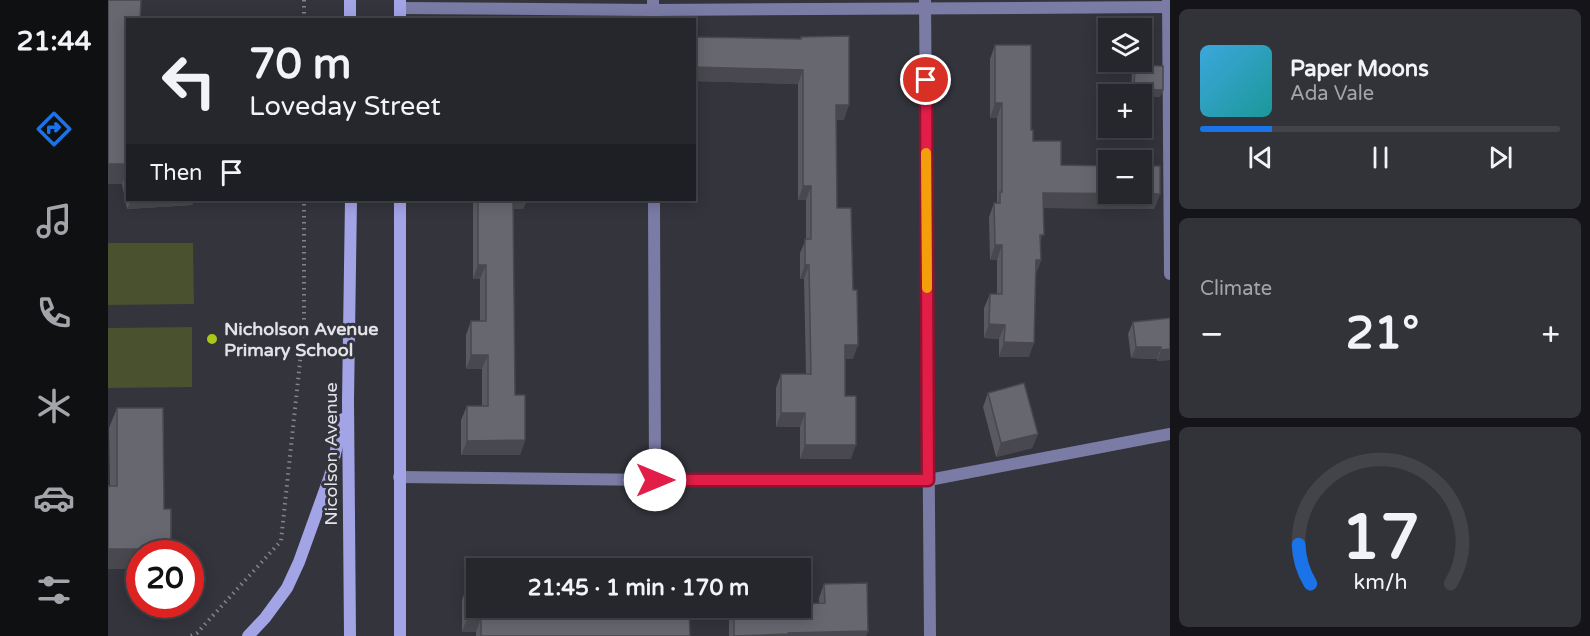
<!DOCTYPE html>
<meta charset="utf-8">
<style>
:root{--surface:#26272d;--page:#323339;--text:#f1f3f6;--muted:#a4a5aa;--line:#424449;--accent:#1a73e8}
body{margin:0;font-family:"Varela Round",sans-serif;background:var(--page);color:var(--text);height:100vh;display:flex;flex-direction:column;font-size:22px;white-space:nowrap}
*{box-sizing:border-box;margin:0}
p{font-size:20px;color:var(--muted)}
.icon{flex:none;width:33px;height:33px;fill:none;stroke:currentColor;stroke-width:2;stroke-linecap:round;stroke-linejoin:round}
.map{position:relative;flex:1;overflow:hidden}
.details{display:flex;flex-direction:column;gap:9px;padding:9px;background:#151519;width:420px}
.details>*{flex:none}
.top-card{position:absolute;left:18px;top:18px;width:570px;height:183px;border-radius:0px;box-shadow:0 3px 15px #0003,0 0 0 2px var(--line);background:#26272d;color:var(--text);overflow:hidden}
.tools{position:absolute;left:990px;top:18px;display:grid;gap:12px}
.tools a{display:grid;place-items:center;width:54px;height:54px;border-radius:0px;background:var(--surface);box-shadow:0 3px 15px #0003,0 0 0 2px var(--line);font-size:30px}
.speed{position:absolute;left:18px;top:540px;display:flex;gap:12px;font-size:30px;font-weight:700;text-align:center}
.speed>*{display:grid;place-content:center;width:78px;height:78px;border-radius:50%;background:var(--surface);box-shadow:0 3px 15px #0003,0 0 0 2px var(--line);line-height:1}
.speed .limit{border:9px solid #d22;background:#fff;color:#111}
.pin{position:absolute;display:grid;place-items:center;width:51px;height:51px;color:#fff;margin:-26px;border:3px solid #fff;border-radius:50%;box-shadow:0 2px 6px #0007}
.me{position:absolute;width:66px;margin:-33px;rotate:90deg;stroke-linejoin:round;filter:drop-shadow(0 0 4px #0008)}
.turn{display:flex;align-items:center;gap:21px;height:126px;padding:0 24px;font-size:27px}
.turn .icon{width:78px;height:78px;stroke-width:2.5}
.turn b{display:block;font-size:42px;line-height:51px}
.then{display:flex;align-items:center;height:57px;padding:0 24px;background:#0003;gap:12px;font-size:22px}
.big{font-size:45px;font-weight:700;line-height:1.1}
.details .widget{flex:1;display:flex;flex-direction:column;justify-content:center;gap:9px;min-width:0;padding:0 21px;border-radius:9px;background:var(--page)}
.details .dial{align-items:center;gap:0}
.dial svg{height:156px;overflow:visible;fill:none;stroke:var(--line);stroke-width:7;stroke-linecap:round;text-anchor:middle}
.dial text{fill:var(--text);stroke:none}
.song{display:flex;align-items:center;gap:18px}
.cover{width:72px;height:72px;border-radius:9px;background:linear-gradient(135deg,hsl(200 70% 55%),hsl(180 70% 35%))}
.played{height:6px;border-radius:3px;background:linear-gradient(90deg,var(--accent) 20%,var(--line) 20%)}
.keys{display:flex;justify-content:space-around;direction:ltr}
.heat{display:flex;justify-content:space-between;align-items:center;font-size:33px;direction:ltr}
.trip{position:absolute;left:358px;top:558px;width:345px;height:60px;border-radius:0px;background:var(--surface);box-shadow:0 3px 15px #0003,0 0 0 2px var(--line);font-weight:700;line-height:60px;text-align:center}
main{display:flex;flex:1;min-height:0}
.dock{display:flex;flex-direction:column;width:108px;justify-content:space-around;align-items:center;background:#0f1012;color:var(--muted)}
.dock .icon{width:42px;height:42px}
.dock .active{color:var(--accent)}
.dock b{font-size:27px;color:var(--text)}
.map>svg:first-child{display:block}
.green{fill:#49512e}
.lines{fill:none;stroke-linecap:round;stroke-linejoin:round}
.path{stroke:#84858b;stroke-width:4;stroke-dasharray:1.5 4.5;stroke-linecap:butt}
.service{stroke:#7b7ca6;stroke-width:12}
.minor{stroke:#7b7ca6;stroke-width:12}
.secondary{stroke:#a3a4e6;stroke-width:12}
.wall{fill:#595960}
.shaded-wall{fill:#48484e}
.building{fill:#676770;stroke:#48484e;stroke-width:1.5}
.route-casing{stroke:#92132f;stroke-width:15}
.route{stroke:#e11d48;stroke-width:10}
.slow{stroke:#f59e0b;stroke-width:10}
.poi-dot{fill:#aac717;stroke:#33343c;stroke-width:2}
.labels{text-anchor:middle;stroke-width:6;stroke-linejoin:round;paint-order:stroke}
.poi-label{font-size:18px;font-weight:bold;fill:#e2e2e7;stroke:#33343c;text-anchor:start}
.street-label{font-size:18px;fill:#e2e2e7;stroke:#33343c}
</style>
<main>
<nav class="dock">
<b>21:44</b>
<svg class="icon active" aria-label="directions" viewBox="0 0 24 24"><path d="M12 3l9 9-9 9-9-9zM9 14v-3h6M13 9l2 2-2 2"/></svg>
<svg class="icon" aria-label="music" viewBox="0 0 24 24"><path d="M9 18V5l10-2v13"/><circle cx="6" cy="18" r="3"/><circle cx="16" cy="16" r="3"/></svg>
<svg class="icon" aria-label="phone" viewBox="0 0 24 24"><path d="M5 4h4l2 5-3 2q2 4 5 5l2-3 5 2v4C11 20 4 13 5 4z"/></svg>
<svg class="icon" aria-label="climate" viewBox="0 0 24 24"><path d="M12 3v18M4 7l16 10M4 17L20 7"/></svg>
<svg class="icon" aria-label="car" viewBox="0 0 24 24"><path d="M5 17H2v-5l4-1 3-4h7l3 4 3 1v5h-3M9 17h6M6 11h13"/><circle cx="7" cy="17" r="2"/><circle cx="17" cy="17" r="2"/></svg>
<svg class="icon" aria-label="filters" viewBox="0 0 24 24"><path d="M4 7h16M4 17h16"/><circle cx="9" cy="7" r="2"/><circle cx="15" cy="17" r="2"/></svg>
</nav>
<div class="map">
<svg width="1062" height="636" viewBox="0 0 1062 636">
<rect width="100%" height="100%" fill="#33343c"/>
<g class="green">
<path d="M0 243H85L86 304 0 305Z"/>
<path d="M84 327V387L0 388V328Z"/>
</g>
<g class="lines">
<g class="path">
<path d="M196 0V20"/>
<path d="M83 636 89 633 173 541 196 324V200"/>
</g>
<g class="service">
<path d="M545 0V20"/>
<path d="M1060 0 1062 274"/>
<path d="M546 200 547 480"/>
<path d="M291 477 547 480H821L1062 434"/>
</g>
<g class="minor">
<path d="M817 0 822 636"/>
<path d="M292 8 545 10 1062 7"/>
</g>
<g class="secondary">
<path d="M242 0V20"/>
<path d="M292 0V20"/>
<path d="M292 200V636"/>
<path d="M140 636 157 618 179 588 191 562 222 476 235 419"/>
<path d="M242 636 240 400 243 200"/>
</g>
</g>
<g class="wall">
<path d="M20 20V200H86L84 205 19 209 14 184Z"/>
<path d="M586 37 692 39 693 37 736 120H728L729 208 745 359H737V396L743 459H692V427H668V388L673 374H698L696 279H692V253L698 239V200H690V84L586 81Z"/>
<path d="M887 45 923 130 925 141 953 165 1052 194 1046 209 935 208 933 243V260L928 274 921 357H891V339L876 338V308L882 294H889V260H882L881 217 886 203H888L889 202V118H882V59Z"/>
<path d="M1027 65 1052 97H1034V94H1023L1024 72Z"/>
<path d="M365 200H419L415 209H405L407 395 417 440 412 455H353V420L359 406H374V369H358V335L363 321H372V279H365Z"/>
<path d="M1062 318V360L1049 361V359L1023 358 1020 334 1025 322Z"/>
<path d="M880 393 930 434 924 448 888 457 875 407Z"/>
<path d="M9 408 56 509 32 554V569H0L2 486 1 428Z"/>
<path d="M716 584 760 631 758 636H621V620L625 608H693L711 603V598Z"/>
<path d="M359 586 369 608 582 636H368V632H354V600Z"/>
</g>
<g class="shaded-wall">
<path d="M586 67 695 70 690 84 586 81Z"/>
<path d="M1026 89 1055 90 1052 97H1034V94H1024Z"/>
<path d="M887 103H894L889 118H882Z"/>
<path d="M728 105H741L736 120H722Z"/>
<path d="M0 164H20V170L14 184H0Z"/>
<path d="M695 186H703L698 200H690Z"/>
<path d="M935 193 1052 194 1046 209 930 208Z"/>
<path d="M23 200H86L84 205 19 209Z"/>
<path d="M403 200H419L415 209H399Z"/>
<path d="M887 245H894L889 260H882Z"/>
<path d="M928 260H933L928 274Z"/>
<path d="M370 265H378L372 279H365Z"/>
<path d="M697 265H701L696 279H692Z"/>
<path d="M881 324 897 325 891 339 876 338Z"/>
<path d="M896 342 926 343 921 357H891Z"/>
<path d="M737 345H750L745 359H732Z"/>
<path d="M1028 347H1053L1049 359 1023 358Z"/>
<path d="M1062 349V360L1049 361 1053 350Z"/>
<path d="M363 355H380L374 369H358Z"/>
<path d="M673 413H697L692 427H668Z"/>
<path d="M930 434 924 448 888 457 893 443Z"/>
<path d="M417 440 412 455H353L359 441Z"/>
<path d="M697 445H748L743 459H692Z"/>
<path d="M0 549H63L61 554H32V569H0Z"/>
<path d="M359 618H373L368 632H354Z"/>
<path d="M760 631 758 636H626L680 633Z"/>
</g>
<g class="building">
<path d="M0 0H33L32 20H20V164H0Z"/>
<path d="M741 36V105H728L729 208H743L745 290H749L750 345H737V396H748V445H697V413H673V374H703L701 265H697V239H703V186H695V70L586 67V37L693 39V37Z"/>
<path d="M887 45H923V130H925V141H953V165L1000 166V194H1034V166H1052V194L935 193 936 235H932L933 260H928L926 343 896 342 897 325 881 324 882 294H894V245H887L886 203H892V192H894V103H887Z"/>
<path d="M1027 65 1055 66V90L1026 89Z"/>
<path d="M586 119H587L588 157H586Z"/>
<path d="M370 200H405L407 395H417V440L359 441V406H380V355H363V321H378V265H370Z"/>
<path d="M1062 318V349L1053 350V347H1028L1025 322Z"/>
<path d="M916 383 930 434 893 443 880 393Z"/>
<path d="M9 408H55L56 509H63V549H0V486H9Z"/>
<path d="M759 583 760 631 680 633V634L626 636V608H693V604L717 603 716 584Z"/>
<path d="M359 586H369V608H581L582 636H373V618H359Z"/>
</g>
<g class="lines">
<defs>
<path id="route" d="M547 480H820L818 80"/>
</defs>
<use href="#route" class="route-casing"/>
<use href="#route" class="route"/>
<path class="slow" d="M818 153 819 288"/>
</g>
<circle class="poi-dot" cx="104" cy="339" r="6"/>
<g class="labels">
<g class="poi-label">
<text x="116" y="335">Nicholson Avenue<tspan x="116" dy="21">Primary School</tspan></text>
</g>
<g class="street-label">
<text transform="translate(223 454) rotate(-90)" y="6">Nicolson Avenue</text>
</g>
</g>
</svg>
<div class="tools">
<a><svg class="icon" aria-label="layers" viewBox="0 0 24 24"><path d="M12 4l9 5-9 5-9-5zM3 14l9 5 9-5"/></svg></a>
<a>+</a>
<a>−</a>
</div>
<div class="speed"><div class="limit">20</div></div>
<div class="pin" style="left:818px;top:80px;background:#d93025"><svg class="icon" aria-label="arrive" viewBox="0 0 24 24"><path d="M6 21V4h12l-3 4 3 4H6"/></svg></div>
<svg class="me" style="left:547px;top:480px" viewBox="-20 -20 40 40"><circle r="19" fill="#fff"/><path d="M0-13L10 11 0 6-10 11z" fill="#e11d48"/></svg>
<div class="trip">21:45 · 1 min · 170 m</div>
<div class="top-card">
<div class="turn"><svg class="icon" aria-label="left" viewBox="0 0 24 24"><path d="M17 20v-9H6M10 6l-5 5 5 5"/></svg><div><b>70 m</b>Loveday Street</div></div>
<div class="then">Then<svg class="icon" aria-label="arrive" viewBox="0 0 24 24"><path d="M6 21V4h12l-3 4 3 4H6"/></svg></div>
</div>
</div>
<section class="details">
<div class="widget">
<div class="song"><i class="cover"></i><div><b>Paper Moons</b><p>Ada Vale</p></div></div>
<div class="played"></div>
<div class="keys"><svg class="icon" aria-label="previous" viewBox="0 0 24 24"><path d="M18 5L8 12l10 7zM5 5v14"/></svg><svg class="icon" aria-label="pause" viewBox="0 0 24 24"><path d="M8 5v14M16 5v14"/></svg><svg class="icon" aria-label="next" viewBox="0 0 24 24"><path d="M6 5l10 7-10 7zM19 5v14"/></svg></div>
</div>
<div class="widget"><p>Climate</p>
<div class="heat"><a>−</a><b class="big">21°</b><a>+</a></div>
</div>
<div class="widget dial"><svg viewBox="0 0 100 80">
<path d="M14 69A42 42 0 1 1 86 69"/>
<path d="M14 69A42 42 0 0 1 8 49" stroke="#1a73e8"/>
<text x="50" y="56" font-size="32" font-weight="700">17</text>
<text x="50" y="72" font-size="11">km/h</text>
</svg></div>
</section>
</main>
